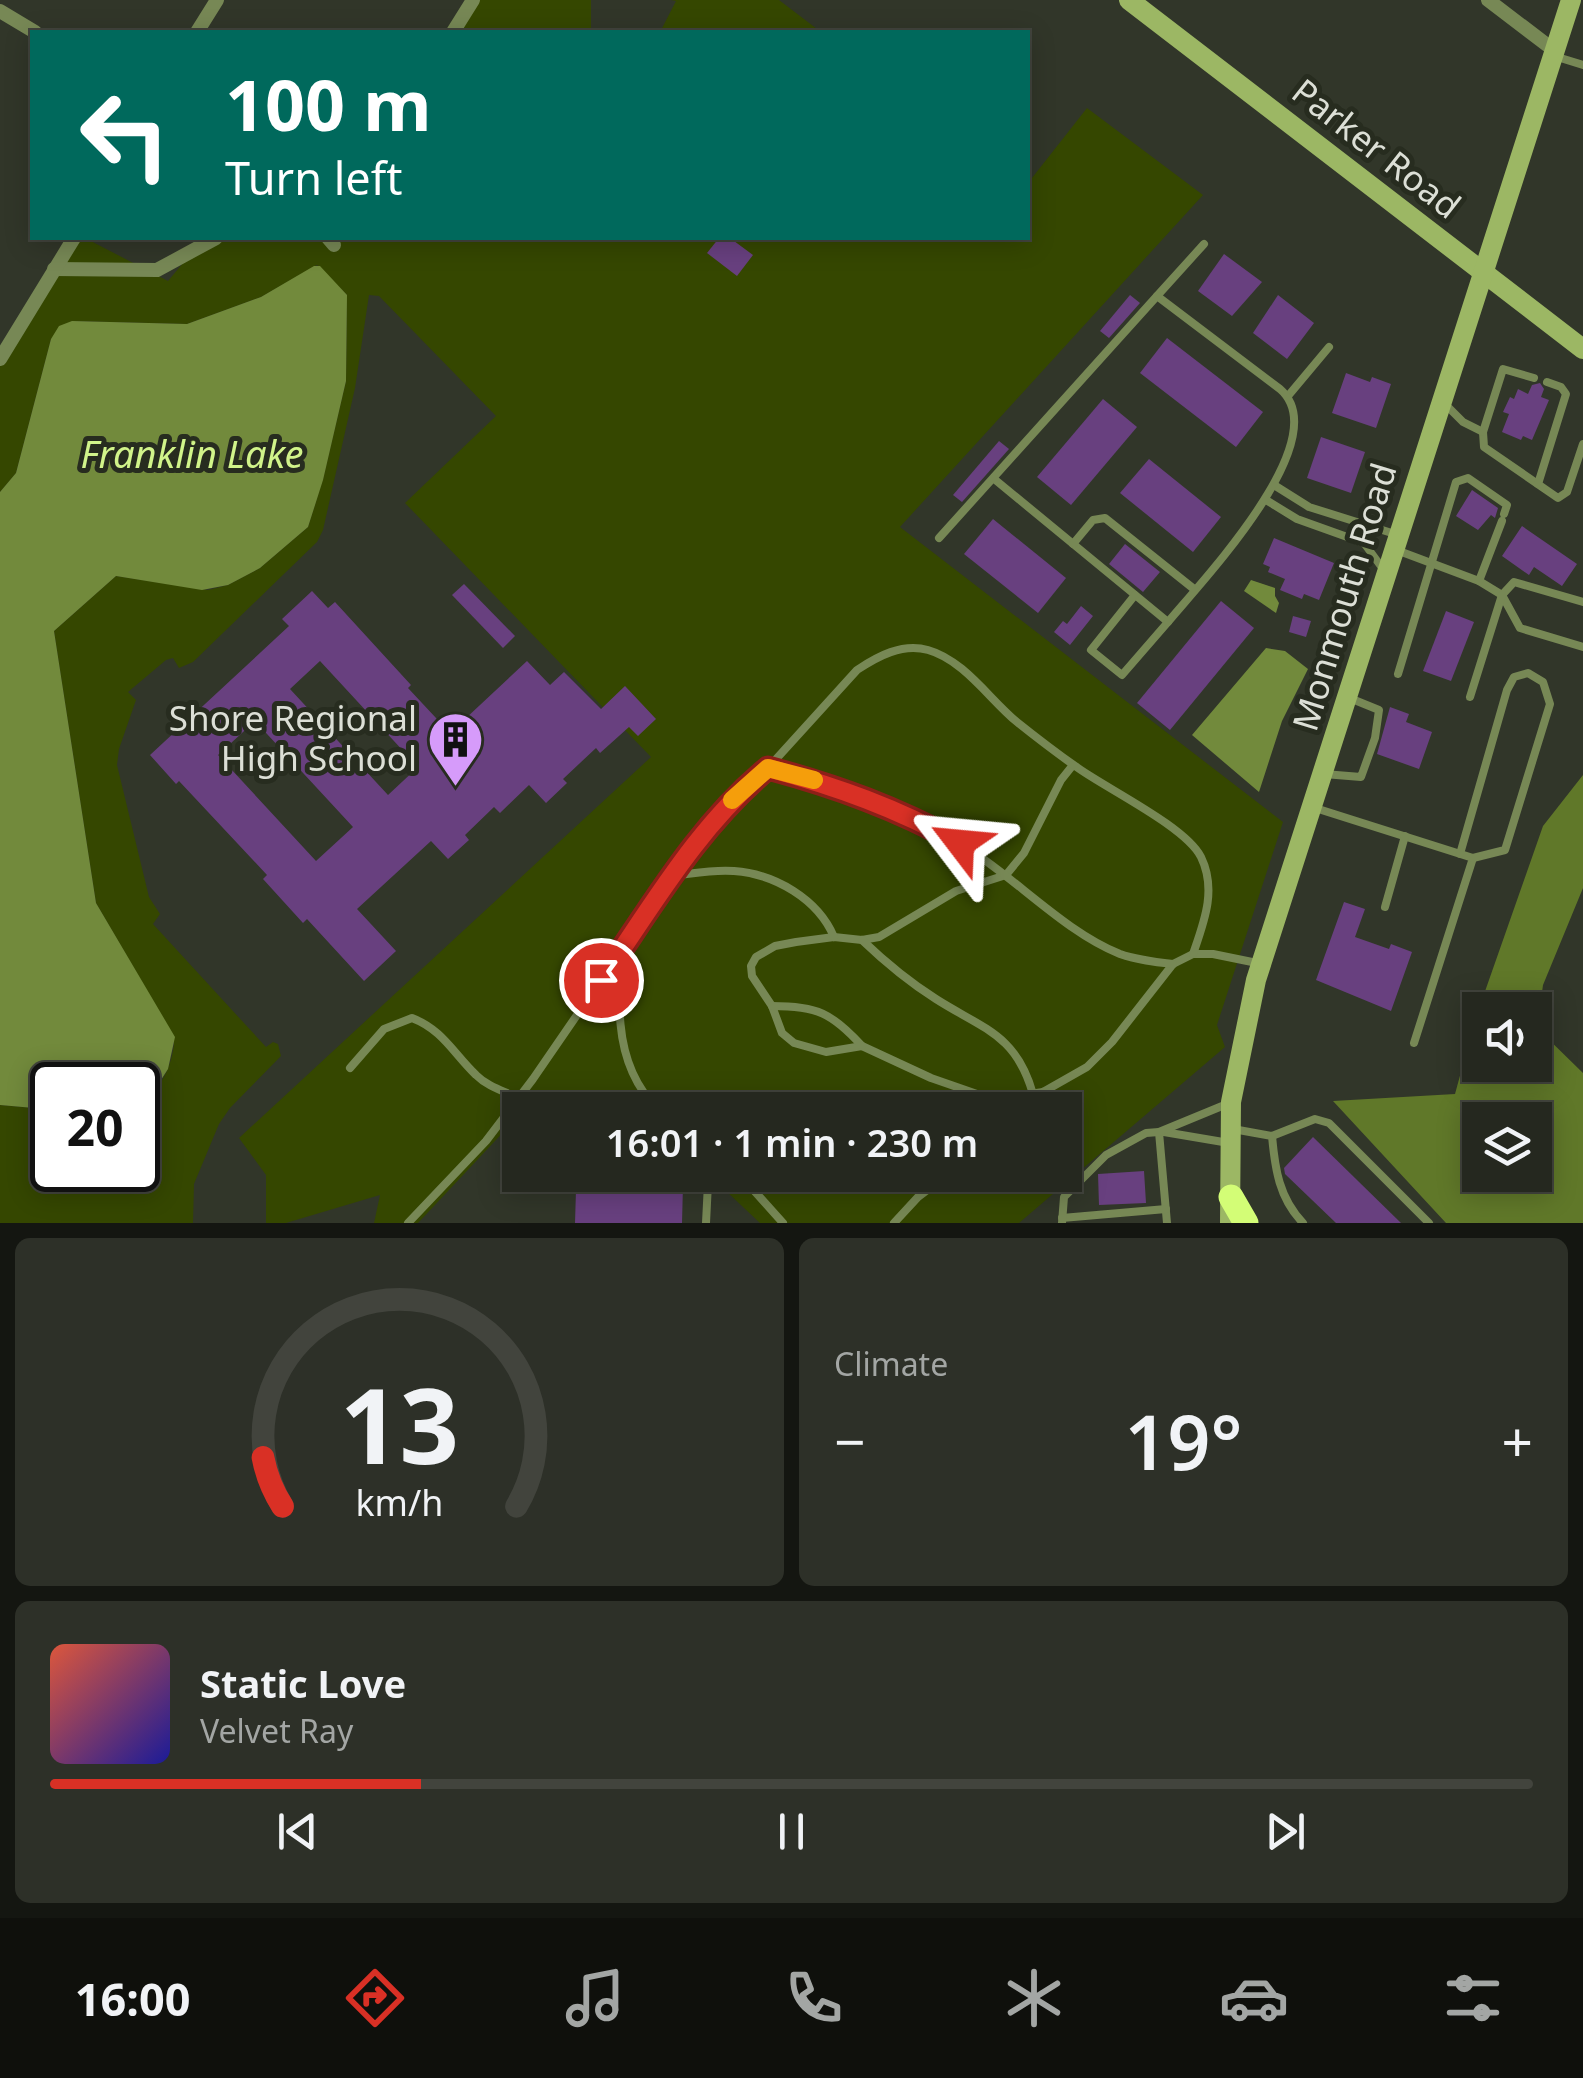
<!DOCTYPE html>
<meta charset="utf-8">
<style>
:root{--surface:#25281f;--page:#2d3028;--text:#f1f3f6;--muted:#a3a6a4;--line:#42443d;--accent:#d93025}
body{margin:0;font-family:"Noto Sans",sans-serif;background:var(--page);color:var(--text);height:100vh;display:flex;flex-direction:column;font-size:38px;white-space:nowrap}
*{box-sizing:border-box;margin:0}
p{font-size:32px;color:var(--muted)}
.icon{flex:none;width:55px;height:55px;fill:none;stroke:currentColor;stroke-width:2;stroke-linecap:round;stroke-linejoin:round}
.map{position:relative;height:1223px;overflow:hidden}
.details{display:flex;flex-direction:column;gap:15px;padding:15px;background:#141611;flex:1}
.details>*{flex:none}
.hud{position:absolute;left:30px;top:30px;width:1000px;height:210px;border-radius:0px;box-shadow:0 5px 25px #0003,0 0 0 2px var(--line);background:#00695c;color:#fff;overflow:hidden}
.fabs{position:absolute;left:1462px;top:992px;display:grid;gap:20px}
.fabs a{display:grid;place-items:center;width:90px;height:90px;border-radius:0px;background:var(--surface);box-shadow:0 5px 25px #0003,0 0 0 2px var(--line);font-size:50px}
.speed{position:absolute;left:30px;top:1062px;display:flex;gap:20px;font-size:50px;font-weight:700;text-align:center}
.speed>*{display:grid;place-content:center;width:130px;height:130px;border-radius:50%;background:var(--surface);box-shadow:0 5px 25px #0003,0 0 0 2px var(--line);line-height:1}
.speed .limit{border:5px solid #111;border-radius:15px;background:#fff;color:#111}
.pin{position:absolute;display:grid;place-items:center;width:85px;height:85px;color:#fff;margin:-42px;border:5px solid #fff;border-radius:50%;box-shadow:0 2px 10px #0007}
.me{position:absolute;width:110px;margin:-55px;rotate:299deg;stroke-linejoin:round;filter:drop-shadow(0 0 8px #0008)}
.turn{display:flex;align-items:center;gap:35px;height:210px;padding:0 30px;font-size:45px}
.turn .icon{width:130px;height:130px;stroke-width:2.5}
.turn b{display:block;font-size:70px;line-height:85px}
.big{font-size:75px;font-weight:600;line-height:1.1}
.details .widget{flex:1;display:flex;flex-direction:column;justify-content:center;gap:15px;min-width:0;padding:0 35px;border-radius:15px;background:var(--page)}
.details .dial{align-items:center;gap:0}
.dial svg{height:260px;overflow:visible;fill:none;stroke:var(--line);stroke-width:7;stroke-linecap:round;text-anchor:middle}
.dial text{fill:var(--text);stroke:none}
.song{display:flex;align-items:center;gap:30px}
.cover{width:120px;height:120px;border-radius:15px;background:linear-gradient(135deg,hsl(10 70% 55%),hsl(240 70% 35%))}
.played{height:10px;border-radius:5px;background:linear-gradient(90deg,var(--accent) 25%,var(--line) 25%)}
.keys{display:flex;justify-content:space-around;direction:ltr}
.heat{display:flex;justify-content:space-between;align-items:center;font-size:55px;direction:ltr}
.details .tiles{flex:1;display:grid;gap:15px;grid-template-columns:1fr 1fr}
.widget:last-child{grid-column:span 2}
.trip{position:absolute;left:502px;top:1092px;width:580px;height:100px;border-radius:0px;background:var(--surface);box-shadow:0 5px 25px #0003,0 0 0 2px var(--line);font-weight:600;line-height:100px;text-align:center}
.tabs{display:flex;height:160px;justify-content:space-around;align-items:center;background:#0f100c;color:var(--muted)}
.tabs .icon{width:70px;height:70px}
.tabs .active{color:var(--accent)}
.tabs b{font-size:45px;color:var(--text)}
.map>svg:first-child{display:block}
.green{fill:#354700}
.forest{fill:#607829;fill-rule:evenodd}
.water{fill:#728a3c}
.building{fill:#68407f;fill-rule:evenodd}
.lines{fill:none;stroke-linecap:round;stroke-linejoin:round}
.lane{stroke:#785;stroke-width:8}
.street{stroke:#785;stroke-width:14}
.secondary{stroke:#9cb764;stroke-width:20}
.highway{stroke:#d3fd76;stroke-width:25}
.route-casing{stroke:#8d1f18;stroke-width:25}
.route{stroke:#d93025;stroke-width:18}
.slow{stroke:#f59e0b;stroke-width:18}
.labels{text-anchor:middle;stroke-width:10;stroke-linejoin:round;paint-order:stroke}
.street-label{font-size:35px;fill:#dcdfd6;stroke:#272c1f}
.poi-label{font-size:35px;fill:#dcdfd6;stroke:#272c1f;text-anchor:end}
.water-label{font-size:38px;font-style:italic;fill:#d1f48a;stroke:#272c1f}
</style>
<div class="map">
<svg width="1583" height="1223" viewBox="0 0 1583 1223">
<rect width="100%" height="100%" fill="#313629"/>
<g class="green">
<path d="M466 0H591V32H445Z"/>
<path d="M671 0H779L821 32H660L676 1Z"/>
<path d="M1087 108 1203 195 900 527 1283 822 1217 1025 1225 1047 1019 1223H760L709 1175H1065V1110H640L625 1097 569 1110H520V1121L511 1124 418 1223H374L380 1195 286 1223H266V1175L239 1138 651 757 405 503 496 416 379 296 369 295 355 388 323 530 317 542 193 662 179 668 173 658 166 660 128 692 136 700 119 749 117 765 149 897 160 914 153 924 266 1047 273 1042 278 1044 281 1056 230 1108 219 1124 194 1184 193 1223H0V1105L44 1109 52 1107V1170H138V1102C161 1094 175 1060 174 1037L96 903 54 631 116 576 208 590 228 585 260 568 308 527 323 479 346 381 347 295 317 265 261 297 187 324 72 321 51 339 16 473 0 492V351L74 238H85L168 281 204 238H667L672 241V238H1028V183Z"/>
</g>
<path class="forest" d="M1583 775V888L1543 985 1537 1028 1583 1073V1223H1446L1333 1101 1455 1094 1476 1017 1543 826ZM1480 1010H1535V1065H1480ZM1480 1120H1535V1175H1480Z"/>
<g class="water">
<path d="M314 266H320L347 295 346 381 323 480 308 527 260 568 228 585 202 590 116 576 54 631 96 903 175 1037 168 1069 152 1094 138 1102V1085H52V1107L45 1109 0 1105V492L16 473 51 339 59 326 72 321 187 324 261 297Z"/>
<path d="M1251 580 1275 588V596L1279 603 1276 613 1244 591Z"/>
<path d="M1266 648 1285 651 1308 669 1282 721 1259 792 1192 735Z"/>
</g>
<g class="building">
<path d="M719 238H730L753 255 737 276 707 253Z"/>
<path d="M1224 254 1262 282 1232 316 1198 291Z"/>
<path d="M1130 295 1140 303 1109 338 1100 331Z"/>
<path d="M1278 295 1314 323 1287 359 1253 333Z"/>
<path d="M1167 338 1263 412 1236 447 1140 373Z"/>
<path d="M1346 373 1370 382 1372 377 1391 384 1376 428 1332 413Z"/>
<path d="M1540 383 1544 389 1541 397 1549 400 1532 440 1523 436 1521 440 1502 432 1509 414 1503 412 1510 397 1514 399 1518 389 1528 394 1532 385Z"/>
<path d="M1103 399 1137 427 1071 505 1037 477Z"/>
<path d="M1321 437 1365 452 1351 493 1307 478Z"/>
<path d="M999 441 1009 449 962 502 953 495Z"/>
<path d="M1149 459 1221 517 1193 552 1120 493Z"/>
<path d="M1472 490 1498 508 1495 518 1491 515 1478 530 1456 516Z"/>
<path d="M993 519 1066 578 1038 613 964 554Z"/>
<path d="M1522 526 1577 564 1562 586 1534 567 1529 575 1502 556Z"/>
<path d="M1274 538 1334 563 1319 600 1304 594 1302 599 1280 590 1285 579 1268 572 1270 567 1263 564Z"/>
<path d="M1125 544 1160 572 1143 592 1109 564Z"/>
<path d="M464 584 515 636 503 648 452 595Z"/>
<path d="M312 591 328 608 335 602 411 685 408 688 450 733 527 661 550 685 564 672 601 709 625 686 656 719 638 736 629 727 600 753 596 748 563 779 567 783 546 803 529 785 500 813 494 807 465 835 469 840 448 859 431 841 357 909 396 951 364 981 307 919 303 923 263 879 267 875 179 781 176 784 150 755 289 626 282 619ZM320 661 418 767 388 795 290 689ZM255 721 353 827 316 861 218 755Z"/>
<path d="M1221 601 1254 628 1170 730 1137 703Z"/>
<path d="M1081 606 1093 616 1070 645 1054 632 1063 621 1067 624Z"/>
<path d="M1446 611 1474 622 1451 681 1423 671Z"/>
<path d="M1293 616 1311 621 1306 637 1289 632Z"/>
<path d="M1390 707 1409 714 1406 722 1432 732 1419 769 1377 754Z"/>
<path d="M1344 902 1365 909 1355 937 1389 949 1391 944 1412 952 1391 1011 1316 980Z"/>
<path d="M1313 1137 1401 1223H1336L1285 1174 1284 1168Z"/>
<path d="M1144 1171 1146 1203 1099 1205 1098 1174Z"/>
<path d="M568 1180 683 1185 682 1223H575L576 1190H567Z"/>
</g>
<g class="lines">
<g class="lane">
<path d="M1554 56 1583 65"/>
<path d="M1157 296 1204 244"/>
<path d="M1288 396 1329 347"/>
<path d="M1444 403 1463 422 1483 432 1484 447 1558 498 1567 492 1583 444"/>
<path d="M1483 432 1503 369 1534 378"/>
<path d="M1538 484 1566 394 1561 387 1547 382"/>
<path d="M1274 485 1309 507 1395 534"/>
<path d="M1266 500 1297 519 1364 543 1383 569"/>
<path d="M939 538 1157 296 1280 389C1338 439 1201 582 1168 622L993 478"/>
<path d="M1073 544 1093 520 1105 518 1194 589"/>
<path d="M1399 551 1479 581 1502 595 1520 628 1583 647"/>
<path d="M1479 581 1502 521"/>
<path d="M1135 595 1091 650 1122 675 1168 622"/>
<path d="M1398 674 1456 482 1468 478 1507 505 1504 514"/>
<path d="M1470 697 1502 595 1514 582 1583 602"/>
<path d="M1073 765 1061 780 1024 853 1006 875 956 891 879 937 862 940 834 937 796 942 775 946 756 957 751 966 752 976 772 1006 782 1033 794 1043 826 1052 862 1046 931 1078 977 1094 1010 1097 1043 1092 1087 1067 1112 1042 1173 964 1193 954H1213L1257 963"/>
<path d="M768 768 857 670C878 656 902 643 928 650 964 660 990 700 1017 722 1037 738 1058 754 1078 768 1109 790 1186 827 1201 857 1217 890 1204 922 1193 954"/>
<path d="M1324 774 1361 777 1375 738 1379 710 1347 697"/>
<path d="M1312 807 1473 858 1414 1043"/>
<path d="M1460 854 1507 690 1514 677 1528 673 1543 682 1550 704 1505 850 1473 858"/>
<path d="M670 876C691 874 713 869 734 871 775 874 818 899 834 937"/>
<path d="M1385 907 1405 836"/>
<path d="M862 940C885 962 909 982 936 999 983 1029 1016 1034 1033 1094"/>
<path d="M772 1006C817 1006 832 1013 862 1046"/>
<path d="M350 1068 384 1029 412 1018C443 1030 453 1053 476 1075 488 1087 504 1091 518 1098"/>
<path d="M659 1110C612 1066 611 985 636 929 643 913 655 898 665 884 696 840 727 802 768 768 836 786 900 807 961 844 1014 876 1063 931 1120 954 1137 960 1155 962 1173 964"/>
<path d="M1025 1110 1043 1092"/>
<path d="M1233 1129 1272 1136C1275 1169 1279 1198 1303 1223"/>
<path d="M1159 1132 1167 1223"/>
<path d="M1164 1132 1229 1143"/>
<path d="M1272 1136 1315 1119 1329 1123 1429 1223"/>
<path d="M740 1175 783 1223"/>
<path d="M1062 1218 1166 1209"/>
<path d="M408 1223 486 1141 533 1079 632 935"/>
<path d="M706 1223 708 1183"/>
<path d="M894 1223 918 1197 947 1175"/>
<path d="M1062 1223 1064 1197 1106 1155 1146 1133 1159 1132 1227 1104"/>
</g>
<g class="street">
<path d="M1488 0 1555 51"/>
<path d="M0 11 35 32"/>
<path d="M197 32 217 0"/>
<path d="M453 32 473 0"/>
<path d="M328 238 334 245"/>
<path d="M54 269 157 270 216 238"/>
<path d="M0 359 74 238"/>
</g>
<g class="secondary">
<path d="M1129 0 1583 349"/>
<path d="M1230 1223 1231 1102 1256 980 1571 0"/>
</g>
<path class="highway" d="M1231 1197 1246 1223"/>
</g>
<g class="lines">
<defs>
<path id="route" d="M601 980C653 905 697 827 768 768 838 787 896 808 960 843"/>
</defs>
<use href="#route" class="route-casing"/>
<use href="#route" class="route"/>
<path class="slow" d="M732 800 768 768 814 780"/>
</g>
<defs>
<symbol id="building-pin" viewBox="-11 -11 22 30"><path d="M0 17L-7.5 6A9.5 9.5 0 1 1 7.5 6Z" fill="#d69bfa" stroke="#272c1f"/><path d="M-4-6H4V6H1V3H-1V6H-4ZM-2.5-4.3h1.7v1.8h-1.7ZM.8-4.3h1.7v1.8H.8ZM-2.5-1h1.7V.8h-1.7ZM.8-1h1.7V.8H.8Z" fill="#111"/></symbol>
</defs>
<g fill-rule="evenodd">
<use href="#building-pin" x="424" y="708" width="63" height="86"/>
</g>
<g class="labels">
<g class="street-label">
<text transform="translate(1376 149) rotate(38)" y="12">Parker Road</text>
<text transform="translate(1345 597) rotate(-73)" y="12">Monmouth Road</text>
</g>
<g class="poi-label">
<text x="417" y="731">Shore Regional<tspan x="417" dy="40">High School</tspan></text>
</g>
<g class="water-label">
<text x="192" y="468">Franklin Lake</text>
</g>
</g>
</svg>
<div class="fabs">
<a><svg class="icon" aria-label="sound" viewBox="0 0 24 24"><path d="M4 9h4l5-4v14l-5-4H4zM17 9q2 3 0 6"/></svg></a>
<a><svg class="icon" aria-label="layers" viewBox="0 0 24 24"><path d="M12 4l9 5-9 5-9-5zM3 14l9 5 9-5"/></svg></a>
</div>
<div class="speed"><div class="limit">20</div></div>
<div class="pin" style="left:601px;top:980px;background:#d93025"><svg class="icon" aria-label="arrive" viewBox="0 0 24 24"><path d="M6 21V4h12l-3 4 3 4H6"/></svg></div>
<svg class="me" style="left:960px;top:843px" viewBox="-20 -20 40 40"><path d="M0-17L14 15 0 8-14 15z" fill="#d93025" stroke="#fff" stroke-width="4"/></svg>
<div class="trip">16:01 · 1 min · 230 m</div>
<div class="hud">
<div class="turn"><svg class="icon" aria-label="left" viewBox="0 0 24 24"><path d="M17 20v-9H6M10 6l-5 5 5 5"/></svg><div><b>100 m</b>Turn left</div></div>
</div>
</div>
<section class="details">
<div class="tiles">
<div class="widget dial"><svg viewBox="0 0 100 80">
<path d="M14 69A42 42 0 1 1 86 69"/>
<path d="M14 69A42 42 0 0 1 8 54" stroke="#d93025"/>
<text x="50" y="56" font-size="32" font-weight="700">13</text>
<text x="50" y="72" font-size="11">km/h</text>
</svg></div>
<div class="widget"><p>Climate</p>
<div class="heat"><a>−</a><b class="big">19°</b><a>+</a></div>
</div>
<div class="widget">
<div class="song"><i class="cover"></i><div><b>Static Love</b><p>Velvet Ray</p></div></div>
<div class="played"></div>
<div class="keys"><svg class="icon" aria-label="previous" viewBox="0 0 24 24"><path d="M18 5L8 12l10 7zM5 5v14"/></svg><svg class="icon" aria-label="pause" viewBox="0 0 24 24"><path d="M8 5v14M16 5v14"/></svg><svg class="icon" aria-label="next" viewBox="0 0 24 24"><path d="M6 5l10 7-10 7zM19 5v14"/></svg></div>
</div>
</div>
</section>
<nav class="tabs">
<b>16:00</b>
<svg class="icon active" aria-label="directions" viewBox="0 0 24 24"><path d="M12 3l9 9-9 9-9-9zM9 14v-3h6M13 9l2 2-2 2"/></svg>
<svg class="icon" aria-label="music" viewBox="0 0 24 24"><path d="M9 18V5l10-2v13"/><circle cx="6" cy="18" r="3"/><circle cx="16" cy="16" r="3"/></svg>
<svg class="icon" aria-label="phone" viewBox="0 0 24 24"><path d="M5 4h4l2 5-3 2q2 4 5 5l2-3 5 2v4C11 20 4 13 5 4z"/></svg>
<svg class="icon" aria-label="climate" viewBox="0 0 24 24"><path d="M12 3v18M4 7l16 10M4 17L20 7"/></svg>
<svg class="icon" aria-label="car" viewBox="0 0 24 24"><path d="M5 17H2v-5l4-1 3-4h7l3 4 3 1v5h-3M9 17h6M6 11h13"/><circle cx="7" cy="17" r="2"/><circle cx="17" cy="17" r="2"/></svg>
<svg class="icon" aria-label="filters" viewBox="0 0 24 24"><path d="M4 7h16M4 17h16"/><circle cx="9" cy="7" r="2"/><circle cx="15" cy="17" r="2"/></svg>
</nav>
